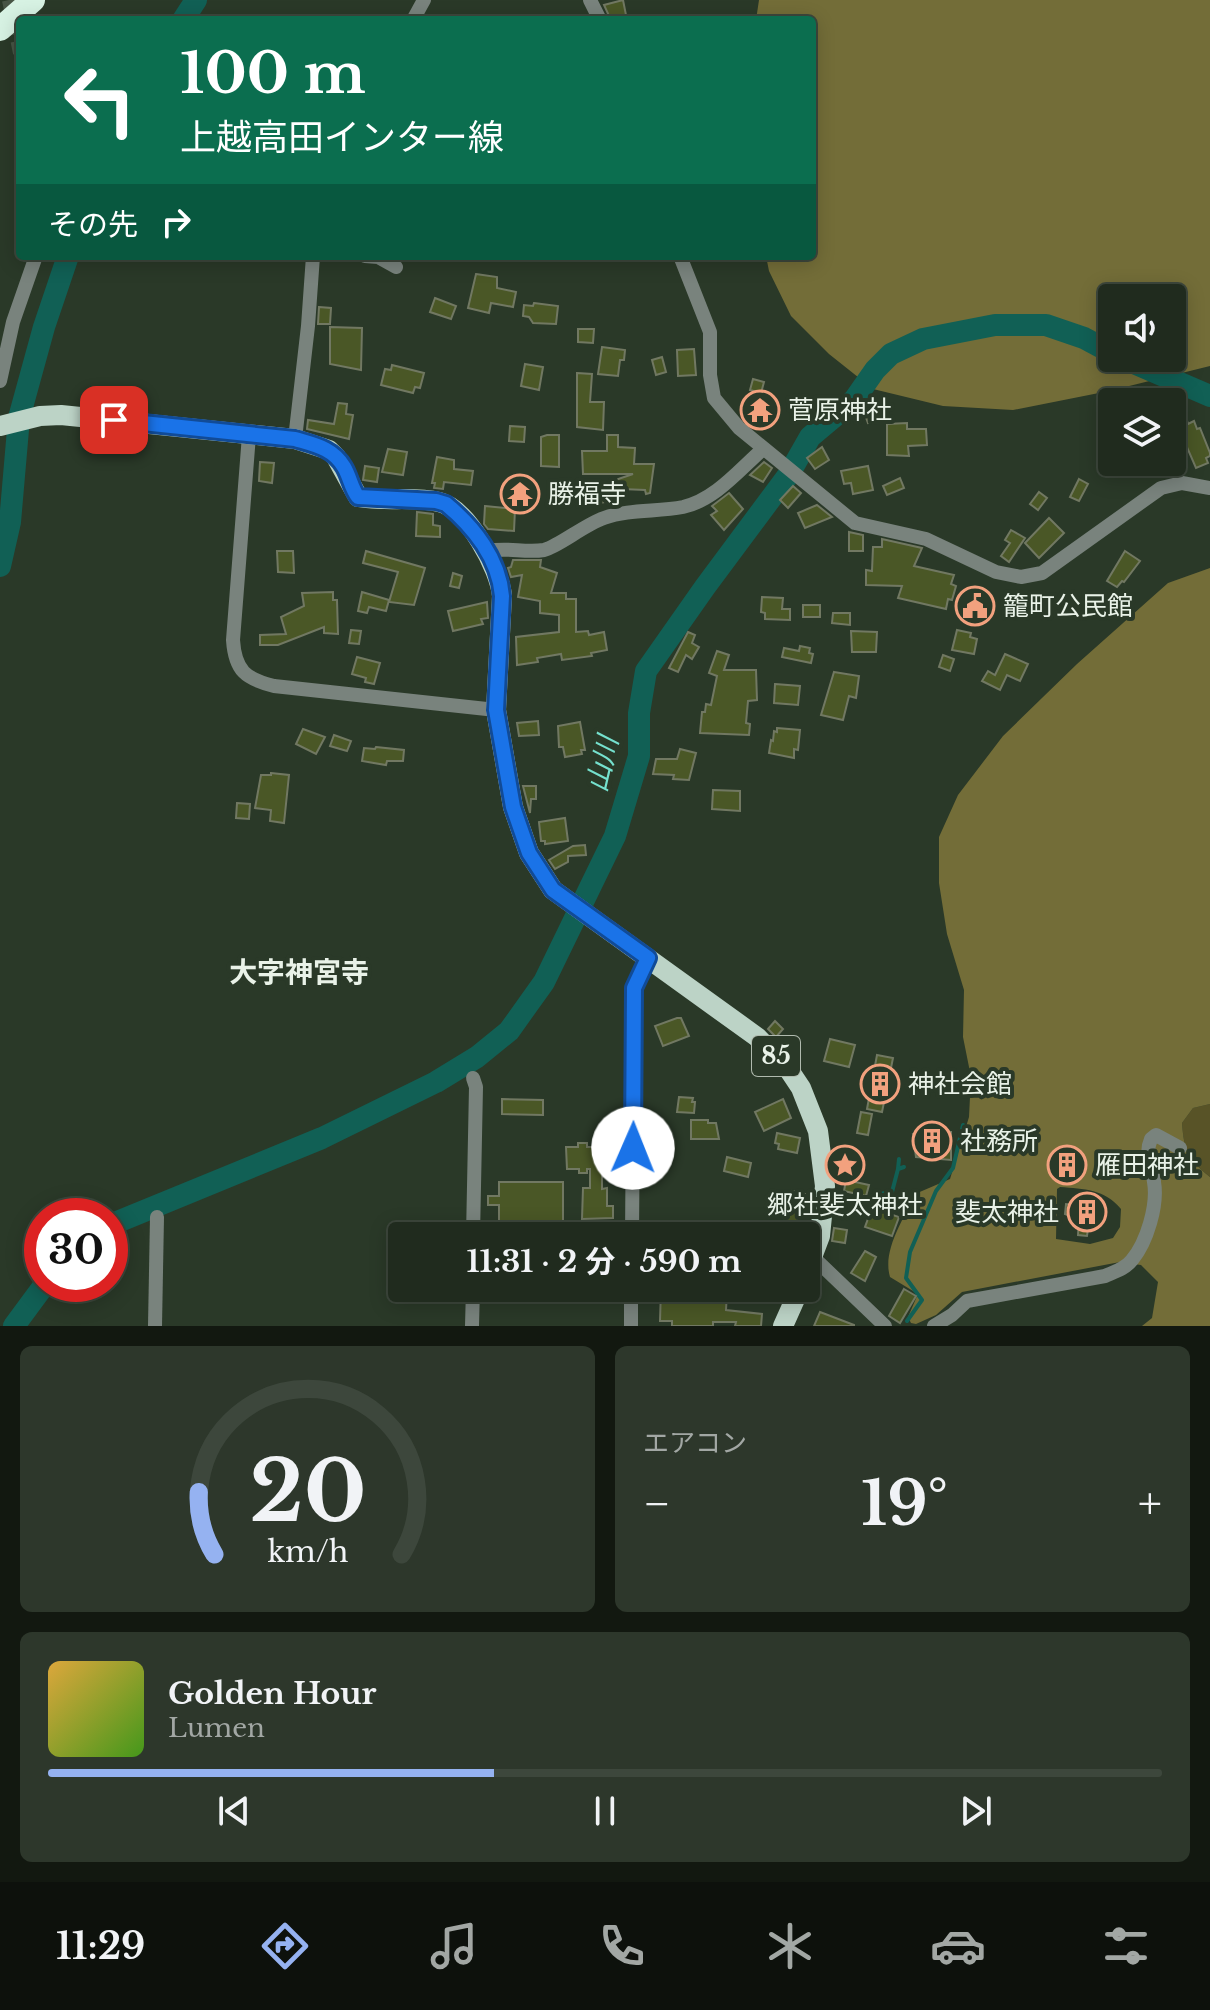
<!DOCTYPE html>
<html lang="ja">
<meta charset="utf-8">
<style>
:root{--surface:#202b1e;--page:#2d372b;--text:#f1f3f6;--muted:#a2a7a4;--line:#3d473c;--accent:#95b2f1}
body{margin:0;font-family:"Libre Baskerville","Noto Sans JP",serif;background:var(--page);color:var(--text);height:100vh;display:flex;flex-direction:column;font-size:30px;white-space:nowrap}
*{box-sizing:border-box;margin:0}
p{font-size:26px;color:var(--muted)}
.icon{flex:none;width:44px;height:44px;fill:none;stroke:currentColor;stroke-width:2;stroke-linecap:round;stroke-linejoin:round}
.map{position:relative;height:1326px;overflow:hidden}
.side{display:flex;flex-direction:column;gap:20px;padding:20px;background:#121810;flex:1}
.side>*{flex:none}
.top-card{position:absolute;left:16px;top:16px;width:800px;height:244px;border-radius:8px;box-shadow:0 4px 20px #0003,0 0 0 2px var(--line);background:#0b6e4f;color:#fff;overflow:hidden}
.fabs{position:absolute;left:1098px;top:284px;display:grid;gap:16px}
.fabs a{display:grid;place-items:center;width:88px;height:88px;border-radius:8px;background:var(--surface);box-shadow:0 4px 20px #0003,0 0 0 2px var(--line);font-size:40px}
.speed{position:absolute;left:24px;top:1198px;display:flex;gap:16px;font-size:40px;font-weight:700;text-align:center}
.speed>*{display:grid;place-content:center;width:104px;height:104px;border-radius:50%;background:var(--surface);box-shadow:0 4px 20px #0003,0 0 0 2px var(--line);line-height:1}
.speed .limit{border:12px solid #d22;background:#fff;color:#111}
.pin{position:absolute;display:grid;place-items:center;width:68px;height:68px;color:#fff;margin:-34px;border-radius:16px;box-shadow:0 4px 12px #0006}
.me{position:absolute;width:88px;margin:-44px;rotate:1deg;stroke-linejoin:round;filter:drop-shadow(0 0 6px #0008)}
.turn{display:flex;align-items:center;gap:28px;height:168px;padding:0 32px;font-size:36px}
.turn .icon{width:104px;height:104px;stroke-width:2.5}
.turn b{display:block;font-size:56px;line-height:68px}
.then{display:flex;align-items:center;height:76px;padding:0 32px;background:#0003;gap:16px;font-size:30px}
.big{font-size:60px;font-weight:700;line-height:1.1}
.side .card{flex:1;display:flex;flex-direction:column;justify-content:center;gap:12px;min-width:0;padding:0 28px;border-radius:12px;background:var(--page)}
.side .dial{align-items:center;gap:0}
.dial svg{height:208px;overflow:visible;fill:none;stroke:var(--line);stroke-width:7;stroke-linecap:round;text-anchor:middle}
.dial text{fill:var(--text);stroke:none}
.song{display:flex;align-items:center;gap:24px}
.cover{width:96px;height:96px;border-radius:12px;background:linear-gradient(135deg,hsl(40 70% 55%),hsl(100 70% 35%))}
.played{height:8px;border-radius:4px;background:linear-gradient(90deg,var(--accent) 40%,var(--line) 40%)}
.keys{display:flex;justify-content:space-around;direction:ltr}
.heat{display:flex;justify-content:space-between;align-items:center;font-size:44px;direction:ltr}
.side .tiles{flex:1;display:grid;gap:20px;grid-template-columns:1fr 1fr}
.card:last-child{grid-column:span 2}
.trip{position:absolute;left:388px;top:1222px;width:432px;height:80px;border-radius:8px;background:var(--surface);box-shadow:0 4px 20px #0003,0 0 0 2px var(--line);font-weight:700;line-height:80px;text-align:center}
.dock{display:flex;height:128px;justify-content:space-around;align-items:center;background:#0d110c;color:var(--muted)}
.dock .icon{width:56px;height:56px}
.dock .on{color:var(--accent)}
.dock b{font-size:36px;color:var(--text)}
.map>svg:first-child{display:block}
.green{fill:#585327}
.forest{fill:#736d38;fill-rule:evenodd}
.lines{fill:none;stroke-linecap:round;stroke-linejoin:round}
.stream{stroke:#116055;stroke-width:4}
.river{stroke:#116055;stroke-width:22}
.building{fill:#4a5726;stroke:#717862;stroke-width:2}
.street-tunnel{stroke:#475545;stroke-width:14;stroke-dasharray:14 7;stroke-linecap:butt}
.street{stroke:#79837d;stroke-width:14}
.primary{stroke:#bcd3c6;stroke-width:20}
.highway{stroke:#d7f2e3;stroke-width:24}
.route-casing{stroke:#114b97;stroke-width:20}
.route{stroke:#1a73e8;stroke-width:14}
.labels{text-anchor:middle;stroke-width:8;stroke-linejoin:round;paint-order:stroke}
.shield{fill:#2a3928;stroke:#b0baae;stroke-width:2}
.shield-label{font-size:24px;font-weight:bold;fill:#e9f2e8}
.poi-label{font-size:26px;fill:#e9f2e8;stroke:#2a3928;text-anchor:start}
.water-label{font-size:28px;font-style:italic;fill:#75e1ce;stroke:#2a3928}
.neighbourhood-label{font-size:28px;font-weight:bold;fill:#e9f2e8;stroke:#2a3928}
</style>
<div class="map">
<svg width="1210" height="1326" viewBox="0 0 1210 1326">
<rect width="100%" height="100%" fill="#2a3928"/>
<path class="green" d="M1210 1104V1177C1188 1159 1184 1151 1182 1123L1193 1108Z"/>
<g class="forest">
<path d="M759 0H1210V366L1109 391 1013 410 943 406 873 389 829 354 791 316 769 271 766 256H812V20H756ZM1112 298H1172V358H1112Z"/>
<path d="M1210 568V1104L1193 1108 1182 1123C1184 1151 1188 1159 1210 1177V1326H1142L1152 1318 1158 1282 1141 1265 1120 1262 962 1292 936 1315 916 1324 911 1323 908 1317 918 1294 890 1277C882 1250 904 1219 915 1194L950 1179 969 1117 971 1077 963 1037 964 990 947 934 939 883V837L958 795 1003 736 1077 664 1168 583ZM1060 1187C1084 1189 1105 1189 1121 1209L1120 1227 1113 1238 1090 1244 1056 1239 1057 1189Z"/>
</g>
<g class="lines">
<g class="stream">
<path d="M898 1169 899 1159"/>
<path d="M879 1194 892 1192 898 1169 904 1167"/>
<path d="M907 1321 922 1300 906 1278 910 1252 936 1191 953 1168 963 1125"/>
</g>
<g class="river">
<path d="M183 20 196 0"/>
<path d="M1122 358 1210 396"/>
<path d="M0 566 10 522 19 418 44 327 68 256"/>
<path d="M110 1225 322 1138 436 1082 477 1057 509 1031 544 982 615 836 639 756V713L646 671 705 587 789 474 810 437 854 400 875 370 891 354 923 339 995 325H1046L1084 338 1112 353"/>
<path d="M14 1326 45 1284"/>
</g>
</g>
<g class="building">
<path d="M623 0 627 20 610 18 604 5Z"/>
<path d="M476 274 497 277V288L516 292 513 307 491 303 489 313 468 308Z"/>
<path d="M435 298 456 306 451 319 430 312Z"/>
<path d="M534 303 558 306 556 324 533 323 529 317 523 316 524 305 533 306Z"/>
<path d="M319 307 331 308 330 324H318Z"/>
<path d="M330 327 362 328 361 370 330 364Z"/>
<path d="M578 329H594L593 343 578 342Z"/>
<path d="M602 347 625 350 624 360H620L618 376 598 374Z"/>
<path d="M694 349 696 375 678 376 677 350Z"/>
<path d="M662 357 666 372 656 375 652 360Z"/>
<path d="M525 364 543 367 539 390 521 386Z"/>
<path d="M392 365 424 373 420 388 415 387 413 393 381 385 385 369 391 370Z"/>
<path d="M577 373 592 374 590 402H604L603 430 577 427Z"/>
<path d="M753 379 764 382 761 393 750 390Z"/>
<path d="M338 403 347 404 346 414 353 415 349 439 307 429 308 420 334 424Z"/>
<path d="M879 403 884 420 868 423 863 409Z"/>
<path d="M1186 417 1188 424 1194 421 1197 429 1200 428 1210 453V456L1206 458 1208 463 1196 468 1176 422Z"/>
<path d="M907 423V429H926L927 445 908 446 909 456 887 455V424Z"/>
<path d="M510 426 525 427 524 442 509 441Z"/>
<path d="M547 435H559V467L541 466V437Z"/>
<path d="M607 435H618V447L635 448 634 464H654L650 493 646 494 645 490 622 489 623 498 582 507 577 493 633 474H583L582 451H607Z"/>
<path d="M822 447 829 460 815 469 807 458Z"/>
<path d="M388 449 407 452 403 475 382 472Z"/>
<path d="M437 457 454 460V469L473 471 471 485 444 482 443 489 434 488 435 483H432Z"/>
<path d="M260 462 274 463 272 483 259 481Z"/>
<path d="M764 462 772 468 763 482 750 475Z"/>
<path d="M365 466 379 468 377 482 363 480Z"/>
<path d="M868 466 873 490 853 494 851 483 844 484 841 471Z"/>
<path d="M900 478 904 488 887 495 883 486Z"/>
<path d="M1079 479 1088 484 1079 501 1070 497Z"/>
<path d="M793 486 801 493 788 508 780 500Z"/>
<path d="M1039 492 1047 498 1038 510 1030 504Z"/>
<path d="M729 493 743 509 724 530 711 515 717 511 712 506Z"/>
<path d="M817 505 832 517 805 528 798 513Z"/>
<path d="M485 506 515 509 514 531 488 529 484 524Z"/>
<path d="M417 512 433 514V525L440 526V537L416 536Z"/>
<path d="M1049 518 1064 533 1039 558 1025 543Z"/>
<path d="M1011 530 1025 538 1009 562 1001 556 1010 543 1005 540Z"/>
<path d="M849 532 863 535V551H849Z"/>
<path d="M882 539 922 548 914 566 954 575 951 584 956 586 952 600 948 599 946 609 898 598 902 586 866 585V570L872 571 873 547H882Z"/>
<path d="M277 551H293L294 573 278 572Z"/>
<path d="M366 551 425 568 414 605 389 602 398 572 363 563Z"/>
<path d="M1125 551 1140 561 1124 582 1122 581 1117 587 1107 581Z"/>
<path d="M513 560H541L540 567 557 573 551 593H566V599H576V632L588 631 589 635 604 632 607 650 591 653 592 656 562 660 561 654 537 658 538 662 517 665 516 637 559 632V615L540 613V601L518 597 522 575 511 577 508 568 511 567Z"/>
<path d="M453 573 462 576 459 588 450 586Z"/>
<path d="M333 592V600H337L338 634 324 633V627L278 645H260V635L286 634 281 617 304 606 302 593Z"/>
<path d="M362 592 389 600 386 611 369 607 367 613 358 611Z"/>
<path d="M762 597 783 598 782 609H790V620L765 619V613L761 612Z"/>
<path d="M487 602 488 618 481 619 483 624 453 631 448 611Z"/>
<rect x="803" y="605" width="17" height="12"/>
<path d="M833 613H850V625L832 623Z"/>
<path d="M351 630 361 631 359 644 349 643Z"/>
<path d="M957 630 971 633 970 637 977 639 974 654 952 650Z"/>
<path d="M851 631 877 632 876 652H852Z"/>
<path d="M688 632 695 635 692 643 699 647 692 659 686 655 678 672 669 668Z"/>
<path d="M800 646 810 648 809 653 813 654 811 663 782 657 784 648 799 651Z"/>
<path d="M717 651 729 655 724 670H756L757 700 748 701 746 723 750 724 749 735 700 733 702 712H705L706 704 711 705 717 676 709 673Z"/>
<path d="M1005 654 1028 664 1020 681 1007 675 1000 690 982 681 988 671 995 675Z"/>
<path d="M943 655 954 659 950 671 939 667Z"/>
<path d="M357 657 380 663 374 684 365 682 366 678 352 674Z"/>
<path d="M834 672 859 676 856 698 849 696 843 720 821 715Z"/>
<path d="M775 684 800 686 798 705 774 703Z"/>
<path d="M538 721 539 735 519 736 517 723Z"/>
<path d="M580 722 585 750H581L582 754 565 757 563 747H559L558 726Z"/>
<path d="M777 728 800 730 798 750 794 749V758L769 753 771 740 773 741 774 731 777 732Z"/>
<path d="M303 729 325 737 316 754 296 744Z"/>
<path d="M334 735 351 741 347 751 330 746Z"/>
<path d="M376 747 404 750 403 761H387L386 765 362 761 364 748 375 749Z"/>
<path d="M680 749 696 753 689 780 673 779 674 775 653 774 656 759H677Z"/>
<path d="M271 773 289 775 284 823 270 821 271 810 255 808 261 775H271Z"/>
<path d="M523 786H536V799H531L530 813Z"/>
<path d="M713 790 740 791V811L712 809Z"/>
<path d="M237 803 250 804 249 819 236 818Z"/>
<path d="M565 818 568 841 545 844V841H541L539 822Z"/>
<path d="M585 845 586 855 568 856V862L555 869 549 860 573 846Z"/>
<path d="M677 1018H681L689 1036 663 1046 655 1026Z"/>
<path d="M775 1021 783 1029 776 1037 768 1029Z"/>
<path d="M830 1039 855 1045 849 1067 824 1061Z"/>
<path d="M877 1055 893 1058 882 1112 867 1109Z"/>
<path d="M679 1097 693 1098 692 1102H695L694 1113 677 1112Z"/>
<path d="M502 1099 543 1100V1115L502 1114Z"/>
<path d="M783 1099 791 1118 764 1131 755 1112Z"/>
<path d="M861 1112 872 1114 868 1135 857 1133Z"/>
<path d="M691 1120H708V1123H716L719 1139H691Z"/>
<rect x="612" y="1124" width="11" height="12"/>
<path d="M923 1131 951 1132V1160L916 1157 913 1134 923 1135Z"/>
<path d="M777 1133 800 1138 797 1153 778 1149 779 1144 775 1143Z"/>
<path d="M578 1143H587V1147H608L607 1169H602V1189L607 1188V1206H613V1218L582 1219 583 1188H590V1169H587V1173H579V1169H567L566 1147H578Z"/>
<path d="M727 1157 751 1163 748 1177 724 1171Z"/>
<path d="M846 1180 869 1185 866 1196 844 1191Z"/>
<path d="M499 1182H563V1236H486V1226H499V1205H488V1196H499Z"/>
<path d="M792 1191 805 1194 794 1236H787L781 1234Z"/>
<path d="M1074 1202 1091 1203V1206L1102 1208 1101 1217 1090 1216 1087 1236 1078 1235 1079 1219 1065 1214 1066 1204 1074 1205Z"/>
<path d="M872 1208 899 1217 892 1236 865 1227Z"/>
<path d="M834 1228 847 1230 845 1243 832 1241Z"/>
<path d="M865 1251 876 1257 865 1281 851 1273Z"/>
<path d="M661 1288 727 1292 726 1310 762 1314 761 1326H735L736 1322H713V1326H672V1321H660Z"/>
<path d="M904 1289 916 1296 900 1323 889 1316Z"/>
<path d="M820 1312 854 1325V1326H814Z"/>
</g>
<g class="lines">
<path class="street-tunnel" d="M9 0 20 53"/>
<g class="street">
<path d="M590 0 600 20"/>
<path d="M413 20 424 0"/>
<path d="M365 256 378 257 396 267"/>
<path d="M680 256 710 332V375L714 398 739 428 855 523 926 539 996 572 1021 577 1042 573 1161 488 1182 483 1210 488"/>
<path d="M0 381 13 322 36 256"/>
<path d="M249 435 233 640C235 671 246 679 274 686L496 710"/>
<path d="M295 439 308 326 313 256"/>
<path d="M488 551C507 547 525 553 544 550 559 546 584 525 604 518 629 509 657 512 683 507 715 500 739 470 763 449"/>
<path d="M473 1078 476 1087 473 1236"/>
<path d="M632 1236 634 988 648 958"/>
<path d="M813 1257 885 1326"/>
<path d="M155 1326 157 1217"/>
<path d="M472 1326 473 1288"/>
<path d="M631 1326V1288"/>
<path d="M934 1326 952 1315 967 1301 1105 1276C1114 1272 1125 1269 1132 1260 1147 1242 1158 1205 1154 1182 1152 1166 1144 1155 1151 1139L1156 1135 1180 1148"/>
</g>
<g class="primary">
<path d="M0 426 40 416 61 415 295 439 329 450 336 457 358 497C385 502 413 496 439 502 467 508 500 569 502 596L496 710 513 807 529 853 553 890 757 1037 789 1070 801 1088 818 1131 825 1186 820 1236 806 1273"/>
<path d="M783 1326 800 1288"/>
</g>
<path class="highway" d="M0 29 33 0"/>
</g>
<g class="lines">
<defs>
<path id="route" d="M114 420 295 439C315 445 333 448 344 467 350 477 351 488 358 497L436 501 446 504C474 527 499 559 502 596L496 710 513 807 529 853 553 890 648 958 634 988 633 1148"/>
</defs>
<use href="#route" class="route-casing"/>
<use href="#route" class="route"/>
</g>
<defs>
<symbol id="temple-ring" viewBox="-11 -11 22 22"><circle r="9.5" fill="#2a3928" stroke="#f2a17e" stroke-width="1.5"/><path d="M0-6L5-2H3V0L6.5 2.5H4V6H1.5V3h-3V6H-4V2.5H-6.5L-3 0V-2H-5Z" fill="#f2a17e"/></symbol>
<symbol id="civic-ring" viewBox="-11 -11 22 22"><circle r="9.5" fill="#2a3928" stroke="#f2a17e" stroke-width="1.5"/><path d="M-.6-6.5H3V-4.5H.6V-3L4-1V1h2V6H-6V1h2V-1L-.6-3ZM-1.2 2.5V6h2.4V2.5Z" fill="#f2a17e"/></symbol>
<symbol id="building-ring" viewBox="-11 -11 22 22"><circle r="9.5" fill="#2a3928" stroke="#f2a17e" stroke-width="1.5"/><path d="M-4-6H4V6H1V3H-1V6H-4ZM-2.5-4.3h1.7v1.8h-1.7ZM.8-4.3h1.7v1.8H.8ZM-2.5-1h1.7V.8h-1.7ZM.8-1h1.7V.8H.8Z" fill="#f2a17e"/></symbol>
<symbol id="sight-ring" viewBox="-11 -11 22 22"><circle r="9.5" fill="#2a3928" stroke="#f2a17e" stroke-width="1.5"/><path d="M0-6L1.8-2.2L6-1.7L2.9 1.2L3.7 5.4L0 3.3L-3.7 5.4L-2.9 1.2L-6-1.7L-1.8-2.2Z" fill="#f2a17e"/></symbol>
</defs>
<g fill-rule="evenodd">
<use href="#temple-ring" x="738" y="388" width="44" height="44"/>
<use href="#temple-ring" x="498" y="472" width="44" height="44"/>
<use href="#civic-ring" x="953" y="584" width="44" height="44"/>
<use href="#building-ring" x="858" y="1062" width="44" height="44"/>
<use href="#building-ring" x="910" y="1119" width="44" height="44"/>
<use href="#sight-ring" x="823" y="1143" width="44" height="44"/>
<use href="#building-ring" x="1045" y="1143" width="44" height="44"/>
<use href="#building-ring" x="1065" y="1190" width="44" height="44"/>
</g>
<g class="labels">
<rect class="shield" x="752" y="1036" width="48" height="40" rx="6"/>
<g class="shield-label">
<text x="776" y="1064">85</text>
</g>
<g class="poi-label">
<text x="788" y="419">菅原神社</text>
<text x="548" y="503">勝福寺</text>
<text x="1003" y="615">籠町公民館</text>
<text x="908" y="1093">神社会館</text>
<text x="960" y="1150">社務所</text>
<text x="1095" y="1174">雁田神社</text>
<text x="845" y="1214" text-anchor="middle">郷社斐太神社</text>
<text x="1059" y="1221" text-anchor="end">斐太神社</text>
</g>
<g class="water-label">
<text transform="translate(602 764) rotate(-77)" y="10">山川</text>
</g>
<g class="neighbourhood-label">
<text x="299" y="982">大字神宮寺</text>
</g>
</g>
</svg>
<div class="fabs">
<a><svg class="icon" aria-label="sound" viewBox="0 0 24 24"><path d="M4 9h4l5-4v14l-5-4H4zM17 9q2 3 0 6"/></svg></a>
<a><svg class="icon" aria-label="layers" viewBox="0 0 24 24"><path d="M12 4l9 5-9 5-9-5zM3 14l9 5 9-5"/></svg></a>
</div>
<div class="speed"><div class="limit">30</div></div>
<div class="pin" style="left:114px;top:420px;background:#d93025"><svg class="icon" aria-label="arrive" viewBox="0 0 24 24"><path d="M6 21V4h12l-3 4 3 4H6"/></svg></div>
<svg class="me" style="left:633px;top:1148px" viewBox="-20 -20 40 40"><circle r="19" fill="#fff"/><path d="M0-13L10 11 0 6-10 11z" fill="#1a73e8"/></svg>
<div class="trip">11:31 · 2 分 · 590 m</div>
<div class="top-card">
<div class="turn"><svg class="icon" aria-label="left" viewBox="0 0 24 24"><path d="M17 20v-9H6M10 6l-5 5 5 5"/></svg><div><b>100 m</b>上越高田インター線</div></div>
<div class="then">その先<svg class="icon" aria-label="right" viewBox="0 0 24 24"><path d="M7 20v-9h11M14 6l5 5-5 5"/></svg></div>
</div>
</div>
<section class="side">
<div class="tiles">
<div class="card dial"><svg viewBox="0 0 100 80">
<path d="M14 69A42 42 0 1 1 86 69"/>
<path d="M14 69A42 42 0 0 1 8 45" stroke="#95b2f1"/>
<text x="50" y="56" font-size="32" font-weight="700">20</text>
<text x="50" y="72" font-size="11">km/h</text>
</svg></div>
<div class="card"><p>エアコン</p>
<div class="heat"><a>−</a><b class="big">19°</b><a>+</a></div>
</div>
<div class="card">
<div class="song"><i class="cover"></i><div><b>Golden Hour</b><p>Lumen</p></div></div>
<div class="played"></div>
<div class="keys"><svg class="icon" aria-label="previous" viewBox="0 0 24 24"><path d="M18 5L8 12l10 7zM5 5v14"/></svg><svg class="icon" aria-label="pause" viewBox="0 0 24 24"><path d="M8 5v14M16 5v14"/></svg><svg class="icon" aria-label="next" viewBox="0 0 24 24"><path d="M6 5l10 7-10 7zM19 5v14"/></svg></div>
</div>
</div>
</section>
<nav class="dock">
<b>11:29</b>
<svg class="icon on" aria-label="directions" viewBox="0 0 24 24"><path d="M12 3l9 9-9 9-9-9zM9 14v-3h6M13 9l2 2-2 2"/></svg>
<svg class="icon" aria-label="music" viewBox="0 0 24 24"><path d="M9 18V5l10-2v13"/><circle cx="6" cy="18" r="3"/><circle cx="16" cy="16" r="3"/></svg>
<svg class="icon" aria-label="phone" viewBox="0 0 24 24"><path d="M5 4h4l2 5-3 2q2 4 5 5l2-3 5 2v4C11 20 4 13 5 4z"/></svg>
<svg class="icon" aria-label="climate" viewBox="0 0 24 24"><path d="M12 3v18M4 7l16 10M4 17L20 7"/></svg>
<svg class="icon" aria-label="car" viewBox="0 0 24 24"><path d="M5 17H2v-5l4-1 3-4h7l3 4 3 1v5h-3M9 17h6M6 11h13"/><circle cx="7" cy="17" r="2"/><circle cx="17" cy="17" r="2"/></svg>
<svg class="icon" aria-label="filters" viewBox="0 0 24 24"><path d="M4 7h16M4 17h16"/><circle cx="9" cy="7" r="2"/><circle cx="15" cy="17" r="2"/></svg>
</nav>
